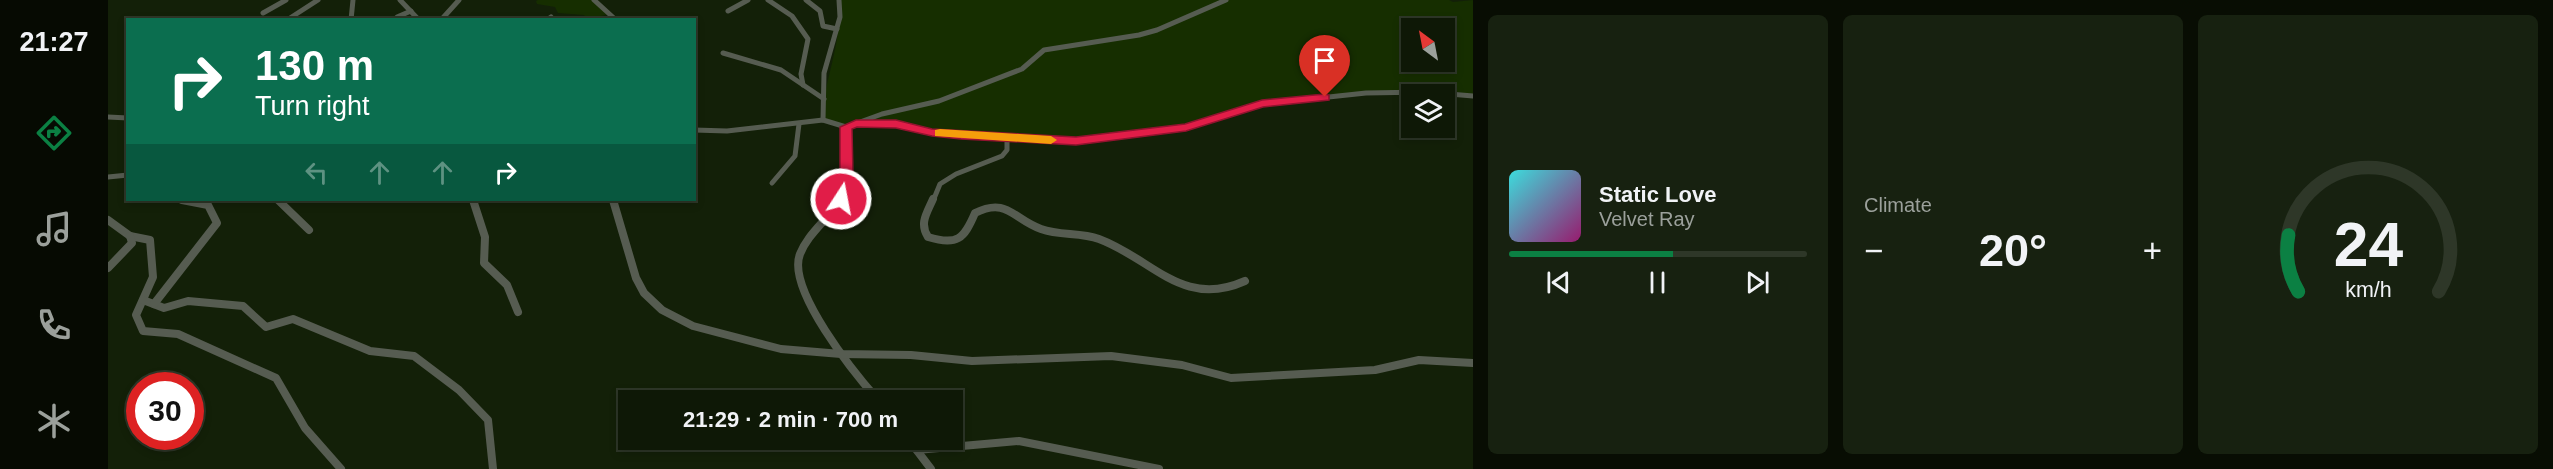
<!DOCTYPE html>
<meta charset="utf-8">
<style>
:root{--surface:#0e1806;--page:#172110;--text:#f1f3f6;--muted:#9ba09b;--line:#2e3728;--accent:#0b8043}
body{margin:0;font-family:Helvetica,sans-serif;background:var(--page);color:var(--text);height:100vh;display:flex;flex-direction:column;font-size:22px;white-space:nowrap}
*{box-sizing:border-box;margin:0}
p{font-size:20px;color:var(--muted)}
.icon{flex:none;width:33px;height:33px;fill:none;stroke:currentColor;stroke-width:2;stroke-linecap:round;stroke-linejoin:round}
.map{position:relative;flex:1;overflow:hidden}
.panel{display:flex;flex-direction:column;gap:15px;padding:15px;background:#080d03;width:1080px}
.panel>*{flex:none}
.banner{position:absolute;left:18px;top:18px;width:570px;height:183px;border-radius:0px;box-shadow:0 3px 9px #0003,0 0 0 2px var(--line);background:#0b6e4f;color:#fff;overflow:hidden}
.needle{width:39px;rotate:328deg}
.controls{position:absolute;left:1293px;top:18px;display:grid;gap:12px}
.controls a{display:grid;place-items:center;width:54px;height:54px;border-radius:0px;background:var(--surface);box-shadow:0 3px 9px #0003,0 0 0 2px var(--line);font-size:30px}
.speed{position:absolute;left:18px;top:372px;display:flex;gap:12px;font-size:30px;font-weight:700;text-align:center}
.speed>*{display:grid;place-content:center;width:78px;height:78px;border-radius:50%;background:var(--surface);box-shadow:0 3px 9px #0003,0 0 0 2px var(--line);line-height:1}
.speed .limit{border:9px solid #d22;background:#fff;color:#111}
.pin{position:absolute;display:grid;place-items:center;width:51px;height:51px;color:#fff;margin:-62px -26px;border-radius:50% 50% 50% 0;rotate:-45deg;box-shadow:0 0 6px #0007}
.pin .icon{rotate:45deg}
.me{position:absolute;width:66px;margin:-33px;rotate:11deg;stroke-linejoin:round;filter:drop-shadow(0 0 4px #0008)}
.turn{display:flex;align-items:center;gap:21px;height:126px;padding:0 30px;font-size:27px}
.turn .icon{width:78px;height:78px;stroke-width:2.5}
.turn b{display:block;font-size:42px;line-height:51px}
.lanes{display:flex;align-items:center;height:57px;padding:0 30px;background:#0003;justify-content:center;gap:30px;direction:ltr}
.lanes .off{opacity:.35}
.big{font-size:45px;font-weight:600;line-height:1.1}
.panel .card{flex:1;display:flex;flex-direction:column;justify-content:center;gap:9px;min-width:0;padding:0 21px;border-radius:9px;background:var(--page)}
.panel .dial{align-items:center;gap:0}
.dial svg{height:156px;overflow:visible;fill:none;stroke:var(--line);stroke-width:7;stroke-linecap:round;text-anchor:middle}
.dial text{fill:var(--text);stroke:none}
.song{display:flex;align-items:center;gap:18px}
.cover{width:72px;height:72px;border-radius:9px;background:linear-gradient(135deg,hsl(180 70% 55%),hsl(320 70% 35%))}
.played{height:6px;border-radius:3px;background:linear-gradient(90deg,var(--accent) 55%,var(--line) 55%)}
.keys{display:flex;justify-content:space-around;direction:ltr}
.heat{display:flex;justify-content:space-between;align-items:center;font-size:33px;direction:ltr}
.panel .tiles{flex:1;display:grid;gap:15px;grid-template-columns:repeat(3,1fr)}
.trip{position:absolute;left:510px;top:390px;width:345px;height:60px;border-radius:0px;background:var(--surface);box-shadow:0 3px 9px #0003,0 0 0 2px var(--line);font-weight:600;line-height:60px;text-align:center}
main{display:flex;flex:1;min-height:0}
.dock{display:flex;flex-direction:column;width:108px;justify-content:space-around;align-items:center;background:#060a02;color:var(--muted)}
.dock .icon{width:42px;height:42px}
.dock .active{color:var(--accent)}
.dock b{font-size:27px;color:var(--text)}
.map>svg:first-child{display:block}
.green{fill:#162e00;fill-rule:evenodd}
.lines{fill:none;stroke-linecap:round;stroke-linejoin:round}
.minor-far1{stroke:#565c51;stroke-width:5}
.minor{stroke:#565c51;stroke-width:8}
.route{fill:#e11d48;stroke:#92132f;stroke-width:1.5}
.slow{fill:#f59e0b}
</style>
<main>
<nav class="dock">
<b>21:27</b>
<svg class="icon active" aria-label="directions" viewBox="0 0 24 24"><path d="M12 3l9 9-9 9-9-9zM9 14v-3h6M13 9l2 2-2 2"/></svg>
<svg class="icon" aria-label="music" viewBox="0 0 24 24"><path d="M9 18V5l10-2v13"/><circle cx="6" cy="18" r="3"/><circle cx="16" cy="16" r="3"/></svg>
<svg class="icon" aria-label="phone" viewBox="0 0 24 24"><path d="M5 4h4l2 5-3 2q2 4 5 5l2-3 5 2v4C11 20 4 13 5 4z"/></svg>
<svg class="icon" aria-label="climate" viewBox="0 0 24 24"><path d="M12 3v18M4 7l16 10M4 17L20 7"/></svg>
</nav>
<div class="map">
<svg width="1365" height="469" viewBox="0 0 1365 469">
<rect width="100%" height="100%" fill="#132008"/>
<g class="green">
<path d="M430 0H485L501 14 480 19 476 15 450 13 447 7 429 4 428 1Z"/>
<path d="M729 0H1341L1345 2 1365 0V95L1344 91 1249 95 1126 111 1040 134 938 141 857 137 762 124 739 128 714 122C714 82 737 40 729 0ZM1304 28H1336V62H1304Z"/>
</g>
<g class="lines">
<g class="minor-far1">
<path d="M292 0 311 20"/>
<path d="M486 0 508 20"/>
<path d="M660 0 684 16 700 39 693 74 695 85"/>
<path d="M698 0 712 11 715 26 729 29"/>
<path d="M620 11 640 0"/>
<path d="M155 13 178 0"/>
<path d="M179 20 210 0"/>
<path d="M243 20 245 0"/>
<path d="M290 20 289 17 303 11"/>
<path d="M333 20 351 0"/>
<path d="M439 20 443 17"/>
<path d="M615 53 673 70 716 99"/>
<path d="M0 117 20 118"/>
<path d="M715 120 716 73 732 17 731 0"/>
<path d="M752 122 774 114 831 101 914 69 936 50 1031 35 1049 30 1118 0"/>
<path d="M748 124H788L824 132 853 135 968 141 1078 127 1154 104 1258 93 1318 92 1365 96"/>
<path d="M586 130 619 131 715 120 738 127 740 174 732 201"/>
<path d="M0 177 20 175"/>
<path d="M664 183 687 156 691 124"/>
<path d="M74 200 77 201"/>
<path d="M825 201 832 184 848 174 894 156 899 150V138"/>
</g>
<g class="minor">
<path d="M732 199C721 219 700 233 692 254 678 289 747 374 770 400"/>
<path d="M825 199C819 213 811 223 820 237 849 246 856 239 867 213 899 197 905 219 933 229 952 236 972 232 991 239 1045 259 1074 309 1137 281"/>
<path d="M170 200 201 230"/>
<path d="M365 200 377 237 376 263 399 285 410 312"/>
<path d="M505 200 528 278 536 293 554 310 585 326 673 349 733 354 803 355 864 361 1003 356 1074 365 1123 378 1267 370 1311 360 1365 363"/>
<path d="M0 220 22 236 42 240 45 277 28 315 35 331 70 334 168 378 197 428 233 469"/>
<path d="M0 268 24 243 22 236"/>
<path d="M35 300 56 308 80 301 135 306 158 327 185 319 262 351 306 356 351 390 380 420 385 469"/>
<path d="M46 304 109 223 100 205 74 200"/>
<path d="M801 440 823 469"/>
<path d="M809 450 911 441 1051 469"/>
</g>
</g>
<path class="route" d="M1217 94 1221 95V100L1155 107 1078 131 968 145 853 139 824 136 788 128 749 127 744 129 745 174 739 199 733 203 726 199 732 174V127L748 120H788L824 129 968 137 1077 124 1154 100Z"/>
<path class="slow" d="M832 129 943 136 949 140 943 144 827 136V130Z"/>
</svg>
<div class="controls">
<a><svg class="needle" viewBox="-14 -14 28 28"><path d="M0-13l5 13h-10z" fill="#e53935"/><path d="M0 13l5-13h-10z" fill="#9ba09b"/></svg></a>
<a><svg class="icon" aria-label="layers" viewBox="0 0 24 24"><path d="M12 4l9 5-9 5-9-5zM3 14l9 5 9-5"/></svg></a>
</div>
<div class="speed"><div class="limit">30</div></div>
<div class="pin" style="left:1217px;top:97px;background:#d93025"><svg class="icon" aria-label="arrive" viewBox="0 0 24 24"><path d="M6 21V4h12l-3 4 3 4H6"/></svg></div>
<svg class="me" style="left:733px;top:199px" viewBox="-20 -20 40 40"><circle r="17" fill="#e11d48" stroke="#fff" stroke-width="3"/><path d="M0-11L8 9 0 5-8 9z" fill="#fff"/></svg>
<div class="trip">21:29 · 2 min · 700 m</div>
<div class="banner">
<div class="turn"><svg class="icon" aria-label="right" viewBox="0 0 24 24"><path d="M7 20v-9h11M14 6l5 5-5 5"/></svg><div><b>130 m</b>Turn right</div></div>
<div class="lanes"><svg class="icon off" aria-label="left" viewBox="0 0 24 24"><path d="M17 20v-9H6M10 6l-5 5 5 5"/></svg><svg class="icon off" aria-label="ahead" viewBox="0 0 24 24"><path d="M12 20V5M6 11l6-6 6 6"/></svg><svg class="icon off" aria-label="ahead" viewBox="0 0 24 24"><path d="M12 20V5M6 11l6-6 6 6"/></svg><svg class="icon" aria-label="right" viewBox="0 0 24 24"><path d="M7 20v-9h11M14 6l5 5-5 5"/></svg></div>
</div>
</div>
<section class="panel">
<div class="tiles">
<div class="card">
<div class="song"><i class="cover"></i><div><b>Static Love</b><p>Velvet Ray</p></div></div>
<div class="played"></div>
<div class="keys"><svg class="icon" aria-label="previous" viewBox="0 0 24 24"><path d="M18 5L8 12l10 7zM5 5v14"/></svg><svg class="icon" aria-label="pause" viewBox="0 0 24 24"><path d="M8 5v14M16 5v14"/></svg><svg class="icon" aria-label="next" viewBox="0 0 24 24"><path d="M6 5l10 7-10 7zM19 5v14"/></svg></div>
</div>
<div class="card"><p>Climate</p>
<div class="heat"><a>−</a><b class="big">20°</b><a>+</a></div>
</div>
<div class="card dial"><svg viewBox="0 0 100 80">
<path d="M14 69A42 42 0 1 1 86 69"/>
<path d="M14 69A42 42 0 0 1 9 40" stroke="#0b8043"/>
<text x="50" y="56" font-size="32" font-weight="700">24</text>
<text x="50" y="72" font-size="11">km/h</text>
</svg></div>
</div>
</section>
</main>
